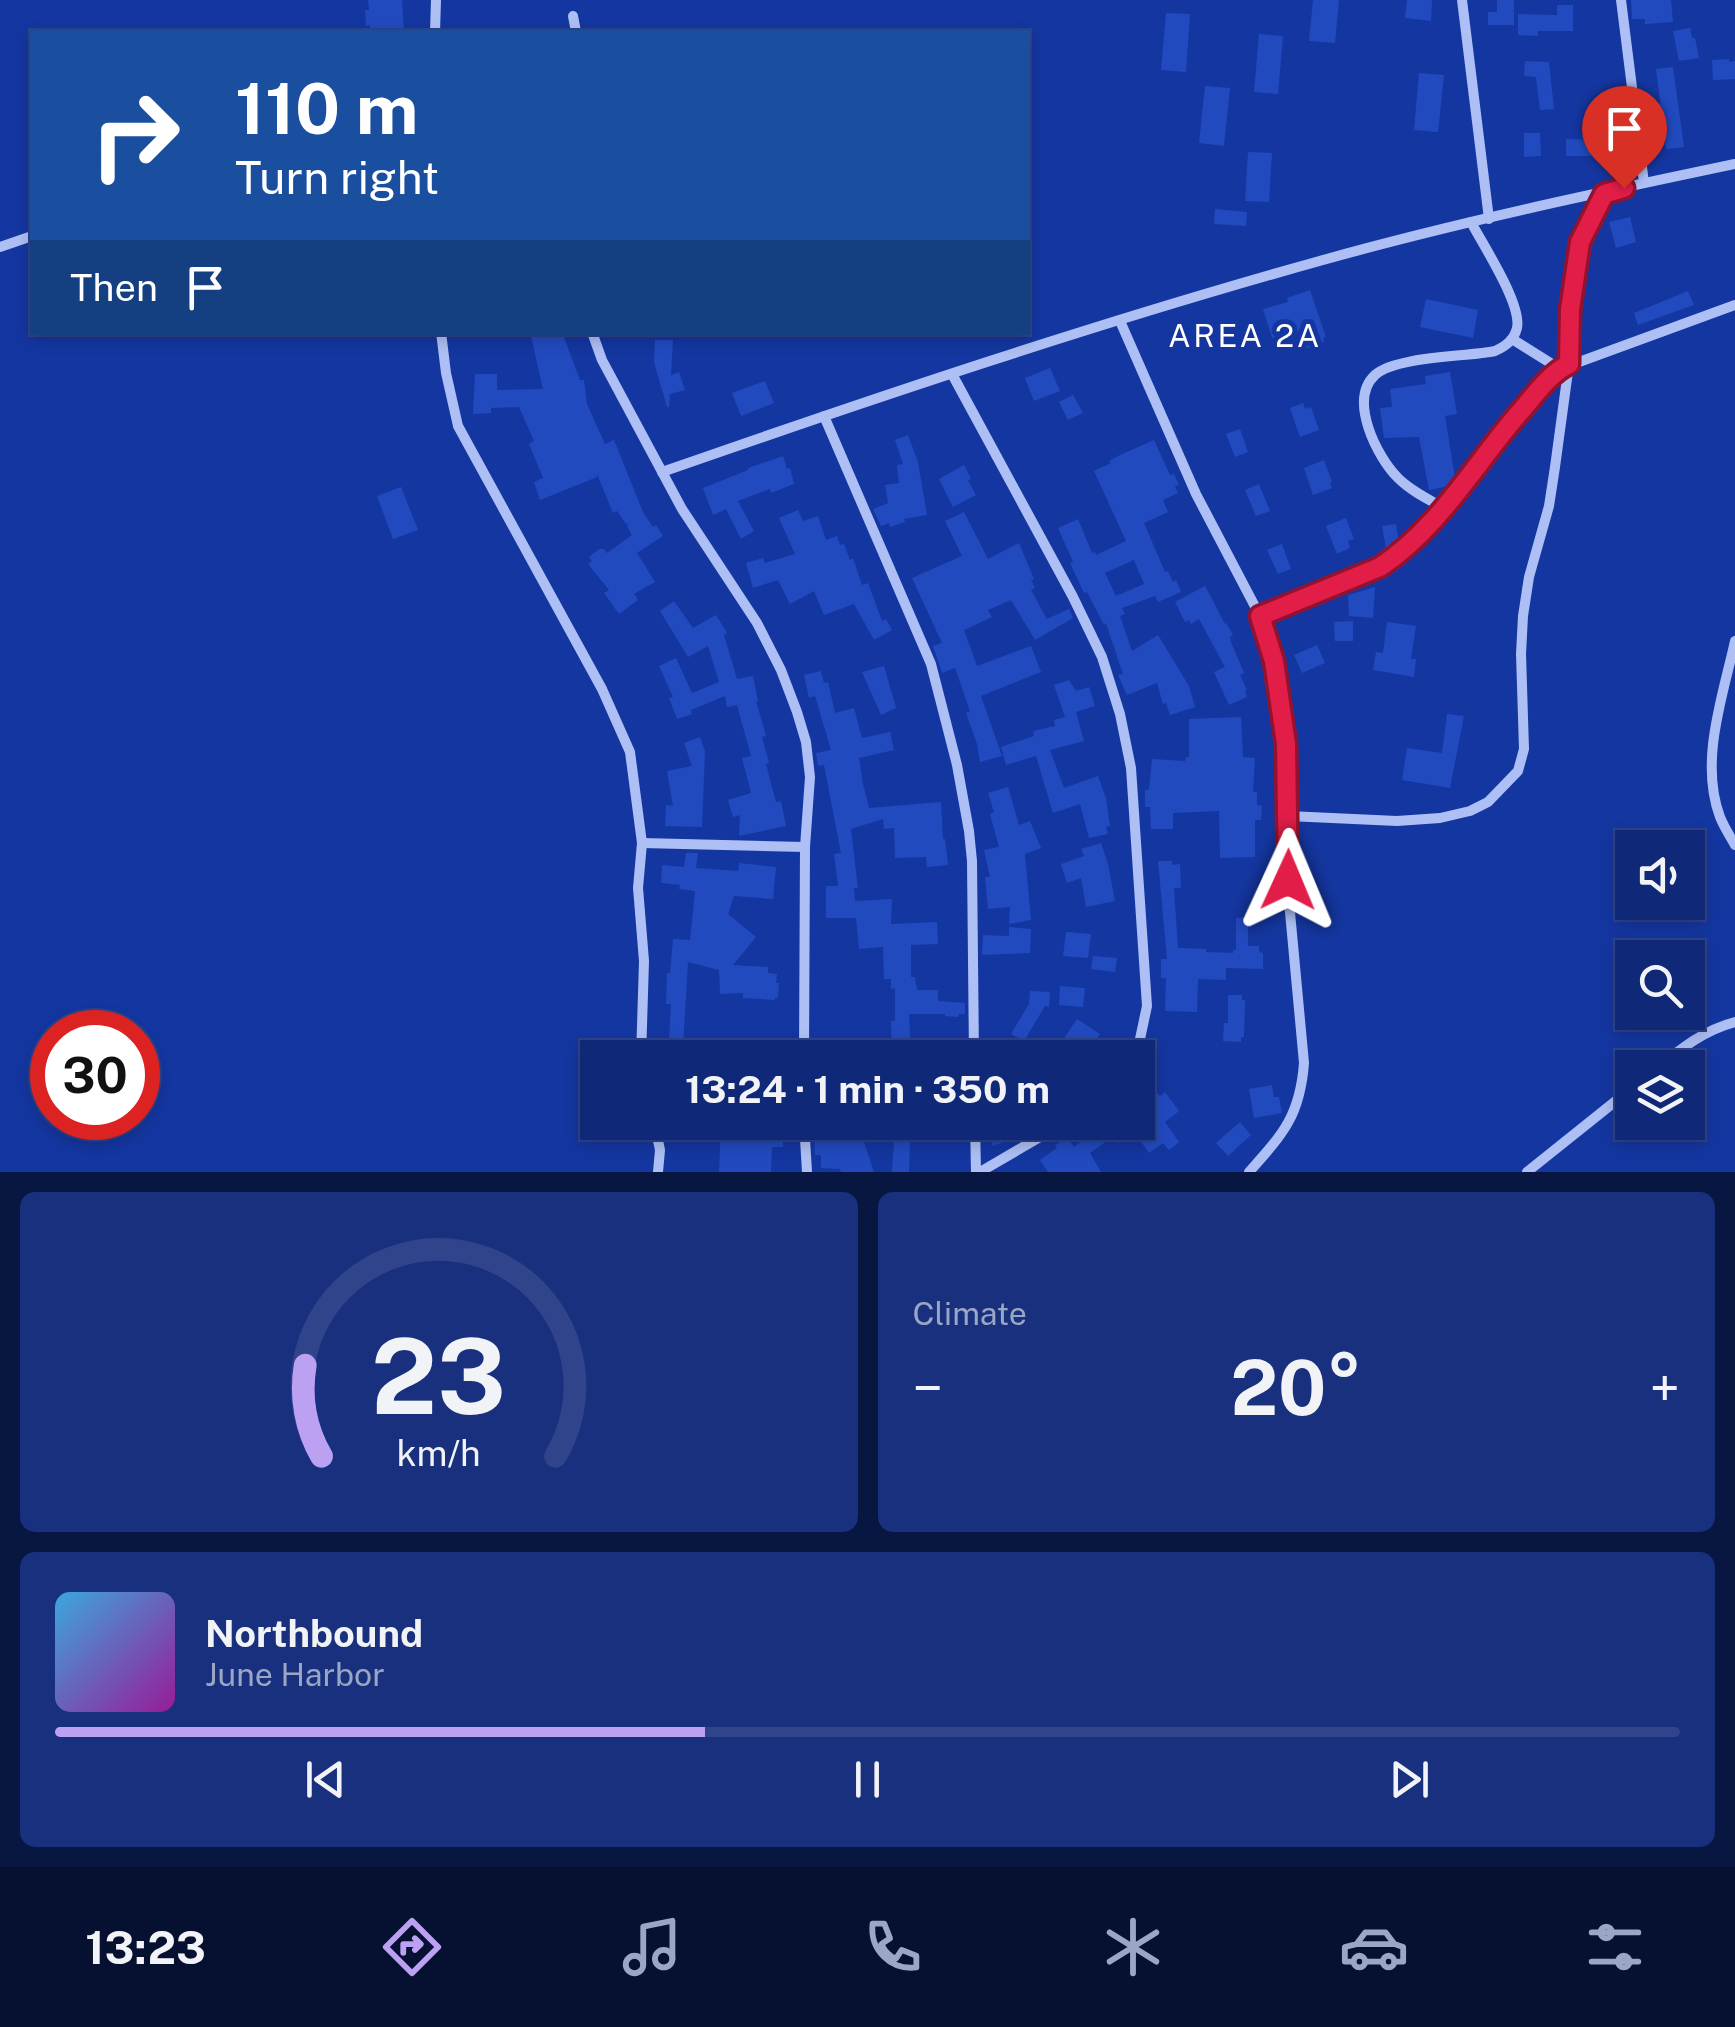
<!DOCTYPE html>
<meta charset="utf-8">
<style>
:root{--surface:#0f2878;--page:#18307d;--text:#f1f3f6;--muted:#9ba6c6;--line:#2f448a;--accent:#bca0f2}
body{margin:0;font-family:"Public Sans",sans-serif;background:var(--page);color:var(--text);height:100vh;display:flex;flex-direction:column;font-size:38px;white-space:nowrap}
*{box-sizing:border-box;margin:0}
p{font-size:32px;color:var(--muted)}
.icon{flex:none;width:55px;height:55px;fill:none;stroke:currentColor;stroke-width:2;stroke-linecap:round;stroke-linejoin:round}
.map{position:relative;height:1172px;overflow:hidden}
.details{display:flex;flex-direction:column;gap:20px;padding:20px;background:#081642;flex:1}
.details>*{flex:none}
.banner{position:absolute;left:30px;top:30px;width:1000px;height:305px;border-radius:0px;box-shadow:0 5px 15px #0003,0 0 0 2px var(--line);background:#1a4fa0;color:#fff;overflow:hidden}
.buttons{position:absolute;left:1615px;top:830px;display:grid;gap:20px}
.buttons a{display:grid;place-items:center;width:90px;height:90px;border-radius:0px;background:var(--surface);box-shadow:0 5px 15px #0003,0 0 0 2px var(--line);font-size:50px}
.speed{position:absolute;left:30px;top:1010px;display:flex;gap:20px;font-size:50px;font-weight:700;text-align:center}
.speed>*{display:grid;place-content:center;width:130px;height:130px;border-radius:50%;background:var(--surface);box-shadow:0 5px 15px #0003,0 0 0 2px var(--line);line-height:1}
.speed .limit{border:15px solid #d22;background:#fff;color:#111}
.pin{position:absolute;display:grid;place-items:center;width:85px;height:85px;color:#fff;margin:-102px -42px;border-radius:50% 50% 50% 0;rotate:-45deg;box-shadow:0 0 10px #0007}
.pin .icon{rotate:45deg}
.me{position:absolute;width:110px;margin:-55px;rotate:1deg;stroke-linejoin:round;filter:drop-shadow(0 0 8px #0008)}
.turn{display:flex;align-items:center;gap:35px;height:210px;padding:0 40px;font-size:45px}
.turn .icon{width:130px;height:130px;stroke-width:2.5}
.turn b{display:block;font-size:70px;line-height:85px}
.then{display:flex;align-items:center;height:95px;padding:0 40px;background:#0003;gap:20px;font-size:38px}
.big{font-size:75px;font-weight:700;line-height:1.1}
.details .tile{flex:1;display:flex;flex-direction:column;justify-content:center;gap:15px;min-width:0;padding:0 35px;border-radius:15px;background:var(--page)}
.details .dial{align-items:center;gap:0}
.dial svg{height:260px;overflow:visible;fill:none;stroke:var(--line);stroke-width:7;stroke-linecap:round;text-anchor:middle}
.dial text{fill:var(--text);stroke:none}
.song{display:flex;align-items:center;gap:30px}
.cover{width:120px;height:120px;border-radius:15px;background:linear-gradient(135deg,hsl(200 70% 55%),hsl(300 70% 35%))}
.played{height:10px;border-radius:5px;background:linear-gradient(90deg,var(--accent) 40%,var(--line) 40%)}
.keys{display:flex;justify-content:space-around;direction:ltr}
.heat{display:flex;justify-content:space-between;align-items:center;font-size:55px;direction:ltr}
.details .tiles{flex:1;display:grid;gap:20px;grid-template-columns:1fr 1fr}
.tile:last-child{grid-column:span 2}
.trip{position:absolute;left:580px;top:1040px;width:575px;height:100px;border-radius:0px;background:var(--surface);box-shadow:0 5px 15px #0003,0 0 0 2px var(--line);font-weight:700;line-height:100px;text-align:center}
.dock{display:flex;height:160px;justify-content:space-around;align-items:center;background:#061030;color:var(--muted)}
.dock .icon{width:70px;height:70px}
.dock .current{color:var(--accent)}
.dock b{font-size:45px;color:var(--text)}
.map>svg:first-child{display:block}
.building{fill:#224abf;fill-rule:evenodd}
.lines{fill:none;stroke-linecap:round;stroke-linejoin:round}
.minor{stroke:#adbff4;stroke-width:10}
.route-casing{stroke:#92132f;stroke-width:25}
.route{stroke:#e11d48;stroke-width:18}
.labels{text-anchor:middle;stroke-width:10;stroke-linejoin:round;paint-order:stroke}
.quarter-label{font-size:32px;letter-spacing:2.5px;fill:#fff;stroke:#1436a0}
</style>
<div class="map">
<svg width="1735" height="1172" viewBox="0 0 1735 1172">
<rect width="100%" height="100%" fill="#1436a0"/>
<g class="building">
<path d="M368 0H402L404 31 370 32V25L366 26 365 10H369Z"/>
<path d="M1313 0H1339L1335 43 1309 41Z"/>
<path d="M1407 0H1432L1431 21 1405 18Z"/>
<path d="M1497 0H1514V25H1488V12H1497Z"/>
<path d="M1631 0H1671L1673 22 1645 24V19H1632Z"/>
<path d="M1557 5H1573V31H1538V36L1518 35V14L1557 15Z"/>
<path d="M1166 13 1190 14 1186 72 1161 70Z"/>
<path d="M1690 28 1692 38H1695L1699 58 1679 61 1673 31Z"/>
<path d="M1259 34 1283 36 1278 94 1254 92Z"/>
<path d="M1729 59V62L1735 61V79L1713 80 1712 60Z"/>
<path d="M1525 61 1549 62 1554 109 1540 110 1536 77 1524 76Z"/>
<path d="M1673 67 1684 147 1666 149 1656 69Z"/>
<path d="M1419 73 1444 75 1438 132 1414 130Z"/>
<path d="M1205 86 1230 88 1224 146 1199 143Z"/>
<path d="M1524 133H1540L1541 156 1524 157Z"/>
<path d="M1566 139 1607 140 1608 156H1566Z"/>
<path d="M1248 152 1272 153 1269 202 1245 201Z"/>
<path d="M1215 209 1247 212 1246 226 1214 224Z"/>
<path d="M1630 217 1636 242 1616 248 1609 222Z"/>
<path d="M1310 290 1326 337 1323 338 1324 342 1304 349 1298 331 1272 338 1263 309 1288 302 1287 298Z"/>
<path d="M1688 291 1694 305 1638 325 1634 313Z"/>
<path d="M1426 299 1478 310 1473 338 1420 327Z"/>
<path d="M530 332H562L580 380H584L587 404 605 444 614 440 643 512 653 527 656 525 663 536 637 553 655 582 634 594 638 600 619 614 604 593 609 590 588 564 592 561 589 557 599 549H604L607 553 632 535 627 526 629 524H626L617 511 613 513 597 474V477L540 500 534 482 543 478 529 444 534 441 519 407 491 408V413L473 414 475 374H497V390L543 389Z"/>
<path d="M655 340H673L671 375 679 372 685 390 670 394 669 407H667L654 362Z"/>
<path d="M1050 368 1060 391 1034 401 1025 378Z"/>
<path d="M1450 372 1457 414 1445 416 1455 478 1449 486 1429 490 1419 437 1384 438 1380 408 1392 407 1390 389 1426 384 1425 376Z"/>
<path d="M765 381 774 403 741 416 732 393Z"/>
<path d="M1073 395 1083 413 1068 420 1059 402Z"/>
<path d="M1303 403 1305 409 1311 407 1319 430 1300 437 1290 408Z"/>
<path d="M1240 429 1248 452 1235 457 1226 434Z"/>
<path d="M908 435 918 462 927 515 904 519 905 522 890 527 889 523 881 526 873 509 888 503 885 485 899 483 897 465 903 464 895 440Z"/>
<path d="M1154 440 1170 475 1174 474 1179 485 1175 486 1178 493 1163 500 1168 512 1144 523 1165 572 1168 571 1173 582 1176 580 1181 592 1158 602 1155 596 1122 608 1125 614 1120 616 1132 651 1158 635 1189 686 1195 707 1170 715 1166 703 1163 704 1157 683 1127 695 1118 675 1123 674 1106 623 1104 625 1087 592 1084 593 1070 563 1073 562 1058 528 1078 519 1092 553 1095 552 1096 555 1126 541 1094 471 1111 463 1109 461 1120 455ZM1134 560 1144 584 1116 596 1105 573Z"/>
<path d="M783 456 787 469 790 468 794 484 771 493 770 489 738 501 754 531 741 539 726 509 713 515 703 488 748 470V468Z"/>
<path d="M1324 460 1332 482 1330 483 1332 488 1313 495 1304 468Z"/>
<path d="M964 465 971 479 968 480 976 495 953 507 939 479Z"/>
<path d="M1259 484 1270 511 1256 516 1245 490Z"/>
<path d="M401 487 418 530 393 539 377 496Z"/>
<path d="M798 510 803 521 818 516 826 540 837 536 840 545 844 544 850 560 853 558 862 585 868 583 882 621 886 619 892 630 874 640 854 604 824 615 814 591 790 604 778 580 753 588 746 563 763 558 765 563 795 554 779 518Z"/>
<path d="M964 512 988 559 1019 543 1034 579 1031 580 1035 588 1031 590 1047 619 1069 609 1073 618 1035 640 1011 600 988 610 992 617 964 630 977 666 1031 646 1041 672 981 696 1002 756 980 762 977 744 966 713 970 711 955 668 942 673 933 646 942 643 912 578 962 556 945 521Z"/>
<path d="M1346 518 1354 539 1348 541 1350 548 1337 554 1326 526Z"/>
<path d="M1396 524 1399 543 1392 548 1386 549 1382 526Z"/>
<path d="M1282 544 1291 569 1278 574 1267 550Z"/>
<path d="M1205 586 1225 624 1226 623 1233 635 1230 637 1231 642 1244 673 1240 675 1247 690 1245 691 1247 697 1229 705 1214 672 1225 667 1199 619 1191 624 1189 620 1185 622 1175 602Z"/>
<path d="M1375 587 1373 618 1349 616 1348 595Z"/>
<path d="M674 601 693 628 716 615 727 633 724 635 737 679 753 676 758 701H756L766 736 762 737 769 763 766 764 776 802 781 801 786 826 739 836 740 815 733 817 728 800 751 793 742 758 751 756 737 705 727 707 725 696 691 710 692 714 677 719 669 698 673 697 659 666 676 658 692 693 719 682 708 646 688 657 660 611Z"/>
<path d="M1353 621V641H1335L1334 622Z"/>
<path d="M1387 622 1416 626 1411 659H1416L1414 677 1373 670 1376 652 1383 653Z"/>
<path d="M1317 645 1325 663 1302 673 1294 655Z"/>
<path d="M884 666 896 708 881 715 862 672Z"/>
<path d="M821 671 824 683 828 682 835 713 854 708 862 738 890 732 894 750 859 758 863 784 869 808 941 802 943 839H945L948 865 927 867 926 857 895 858 894 828 884 829 883 819 851 829 858 888H854L855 901 892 899 891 924 937 922 938 944 911 945V977H915L917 990H938V1001L965 1003V1014H959L958 1017 945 1016V1014H909L911 1058H892L891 1021H895V988L891 989V979H884L883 947 859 949 856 918H826V886H838L834 854 841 853 824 765 818 766 816 753 831 750 815 696 809 698 804 675Z"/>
<path d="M1069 680 1076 691 1089 687 1095 706 1076 712 1084 741 1050 750 1064 788 1098 776 1106 798 1110 826 1106 827 1108 834 1089 838 1080 804 1053 813 1036 756 1006 765 1001 747 1034 736 1033 731 1055 726 1054 720 1065 717 1054 685Z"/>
<path d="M1447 714 1464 716 1450 788 1402 780 1407 748 1442 753Z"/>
<path d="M1241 717 1243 757 1255 758 1253 792H1257V805L1262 806 1261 820H1255V857L1220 858 1219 811 1173 813V829H1151L1150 807H1145V790H1149L1152 759 1185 761 1186 757H1189V719Z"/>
<path d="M700 737 705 751 702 827 665 826 666 805 673 806 667 771 692 766 684 743Z"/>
<path d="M1008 787 1019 825 1030 821 1041 848 1025 854 1031 920 1009 924 1010 907 988 909 985 877H990L984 850 999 847 990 814 994 812 988 793Z"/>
<path d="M1101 843 1108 864 1115 901 1086 907 1081 878 1067 883 1061 864 1084 856 1081 849Z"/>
<path d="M686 853H698L696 868 738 871 739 863 776 867 773 899 734 896 728 914 756 937 733 965 768 967V973L777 974 776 983H779L778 998H775V1000L743 998V993L720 994 719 970 688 962 683 1046 709 1049 708 1058H668L671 1004H666L667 973H670L673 939 690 940 695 891 679 889 680 885 661 883 662 865 684 867Z"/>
<path d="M1158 861H1172V865L1180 864 1181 888H1174L1178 948 1206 949V952L1233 953V950H1236V918L1248 917V946H1259V952L1263 953V969L1226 968V980L1198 979 1197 1012 1165 1011 1166 978H1161V959H1167Z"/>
<path d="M1009 927 1031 929 1030 953 982 955 983 935 1009 936Z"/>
<path d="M1066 932 1091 934 1088 958 1063 956Z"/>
<path d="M1093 956 1117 958 1115 972 1091 969Z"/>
<path d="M1060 986 1085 988 1083 1007 1059 1005Z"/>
<path d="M1030 991 1050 992 1049 1007 1045 1006 1024 1041 1011 1034 1029 1004Z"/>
<path d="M1228 995H1242V1000H1245L1244 1037H1241V1042L1223 1041 1224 1023H1228Z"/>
<path d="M1077 1019 1100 1034 1085 1058H1051Z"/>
<path d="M857 1041 860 1058H813V1052Z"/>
<path d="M1138 1076 1160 1096 1165 1092 1179 1111 1165 1122 1179 1142 1169 1150 1163 1143 1149 1153 1136 1135 1118 1143 1115 1135 1090 1153 1101 1172H1048L1040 1160 1057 1148 1055 1145 1068 1138 1074 1147 1108 1122H1138Z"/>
<path d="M1272 1085 1274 1097H1279L1282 1113 1254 1118 1249 1089Z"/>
<path d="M862 1122H871L873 1134 862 1136 874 1172H841L840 1169 821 1168V1155H815L814 1135 831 1134 830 1129Z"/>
<path d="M998 1122H1023L1027 1133 993 1146 985 1128Z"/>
<path d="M1240 1122 1251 1135 1228 1156 1216 1143Z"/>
<path d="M783 1123V1147H772L771 1172H719L721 1124Z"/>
<path d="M894 1141 910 1142 909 1172H892Z"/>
</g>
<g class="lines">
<g class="minor">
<path d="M1462 0 1489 219"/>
<path d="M1621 0 1644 183"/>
<path d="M573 16 576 32"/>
<path d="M435 32 436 0"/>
<path d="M0 247 32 236"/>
<path d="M1120 321 1196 494 1260 616 1274 661 1286 744 1287 880 1304 1063C1300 1116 1283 1134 1249 1172"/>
<path d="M441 332 446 373 458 426 602 689 630 752 642 843 638 888 644 961 641 1058"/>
<path d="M592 332 602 360 682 509 757 623 781 670 797 712 806 742 810 777 805 847 804 1058"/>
<path d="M1512 339 1560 369"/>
<path d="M952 374 1073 597 1102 657 1120 714 1131 768 1147 1006 1140 1039 1130 1058"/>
<path d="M824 416 931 664 957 765 969 831 972 861 974 1058"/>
<path d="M662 472C880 396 1100 322 1323 260 1459 222 1597 193 1735 164"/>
<path d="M1444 508C1428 499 1411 491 1398 478 1377 457 1348 400 1375 375 1396 356 1467 357 1495 351 1506 346 1514 340 1517 328 1522 304 1483 245 1471 222"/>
<path d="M1260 616C1299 601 1361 583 1393 559 1410 546 1423 531 1437 515 1478 468 1512 410 1560 369L1735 305"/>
<path d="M1735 641C1723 696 1699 761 1720 817 1724 827 1730 836 1735 845"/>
<path d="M1288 816 1397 821 1440 818 1470 811 1488 802 1518 771 1524 749 1521 654 1523 616 1529 577 1549 506 1555 467 1569 364 1570 310 1576 265 1581 242 1604 194"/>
<path d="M642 843 805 847"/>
<path d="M1657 1068C1682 1048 1704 1030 1735 1022"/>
<path d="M654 1122 660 1150 658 1172"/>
<path d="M804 1122 807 1172"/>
<path d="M975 1122 976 1172"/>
<path d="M980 1172 1066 1122"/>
<path d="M1527 1172 1632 1088"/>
</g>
</g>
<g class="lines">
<defs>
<path id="route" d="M1288 880 1286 744 1274 661 1260 616 1380 567C1439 528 1474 465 1520 412 1535 395 1548 375 1569 364L1570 310 1580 242 1604 194 1624 188"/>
</defs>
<use href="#route" class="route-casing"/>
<use href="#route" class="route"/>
</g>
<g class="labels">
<g class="quarter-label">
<text x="1245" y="347">AREA 2A</text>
</g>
</g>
</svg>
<div class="buttons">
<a><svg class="icon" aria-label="sound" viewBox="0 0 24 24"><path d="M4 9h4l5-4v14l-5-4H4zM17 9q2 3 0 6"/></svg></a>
<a><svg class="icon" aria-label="search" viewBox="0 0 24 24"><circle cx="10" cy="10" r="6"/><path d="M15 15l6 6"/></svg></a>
<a><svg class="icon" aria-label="layers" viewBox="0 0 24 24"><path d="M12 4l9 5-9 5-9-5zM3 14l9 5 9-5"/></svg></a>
</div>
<div class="speed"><div class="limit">30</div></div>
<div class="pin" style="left:1624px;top:188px;background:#d93025"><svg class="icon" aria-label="arrive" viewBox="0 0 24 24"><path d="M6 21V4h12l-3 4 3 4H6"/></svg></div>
<svg class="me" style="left:1288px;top:880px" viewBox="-20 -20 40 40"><path d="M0-17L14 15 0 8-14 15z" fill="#e11d48" stroke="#fff" stroke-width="4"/></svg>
<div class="trip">13:24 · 1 min · 350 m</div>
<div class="banner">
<div class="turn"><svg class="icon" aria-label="right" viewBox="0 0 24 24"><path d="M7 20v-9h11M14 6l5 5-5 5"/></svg><div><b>110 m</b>Turn right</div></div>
<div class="then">Then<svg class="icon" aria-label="arrive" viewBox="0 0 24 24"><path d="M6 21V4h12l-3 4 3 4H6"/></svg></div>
</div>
</div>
<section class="details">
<div class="tiles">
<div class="tile dial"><svg viewBox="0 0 100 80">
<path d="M14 69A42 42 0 1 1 86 69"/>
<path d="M14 69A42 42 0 0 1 9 41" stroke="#bca0f2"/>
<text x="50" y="56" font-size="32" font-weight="700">23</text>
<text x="50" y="72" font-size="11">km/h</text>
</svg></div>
<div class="tile"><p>Climate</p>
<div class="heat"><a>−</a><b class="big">20°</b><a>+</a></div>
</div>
<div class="tile">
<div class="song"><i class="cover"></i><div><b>Northbound</b><p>June Harbor</p></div></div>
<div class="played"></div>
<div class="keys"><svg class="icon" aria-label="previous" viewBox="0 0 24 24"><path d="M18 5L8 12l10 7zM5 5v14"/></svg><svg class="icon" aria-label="pause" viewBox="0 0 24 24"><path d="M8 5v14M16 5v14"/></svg><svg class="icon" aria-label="next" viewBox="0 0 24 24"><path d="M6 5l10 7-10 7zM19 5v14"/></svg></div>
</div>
</div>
</section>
<nav class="dock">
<b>13:23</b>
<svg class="icon current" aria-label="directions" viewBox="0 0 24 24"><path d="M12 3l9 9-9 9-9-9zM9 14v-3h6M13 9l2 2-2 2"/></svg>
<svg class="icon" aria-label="music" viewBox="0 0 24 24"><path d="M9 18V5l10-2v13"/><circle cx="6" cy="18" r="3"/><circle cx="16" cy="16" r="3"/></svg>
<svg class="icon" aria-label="phone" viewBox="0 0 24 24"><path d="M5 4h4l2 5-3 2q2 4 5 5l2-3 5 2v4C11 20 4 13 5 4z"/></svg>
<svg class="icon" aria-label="climate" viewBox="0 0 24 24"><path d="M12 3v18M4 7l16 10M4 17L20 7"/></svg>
<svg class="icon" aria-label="car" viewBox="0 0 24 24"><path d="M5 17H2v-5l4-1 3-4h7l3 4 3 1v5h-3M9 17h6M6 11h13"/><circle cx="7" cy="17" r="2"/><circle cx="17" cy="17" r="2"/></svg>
<svg class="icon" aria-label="filters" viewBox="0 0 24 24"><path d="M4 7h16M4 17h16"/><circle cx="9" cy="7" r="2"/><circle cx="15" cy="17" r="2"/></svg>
</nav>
